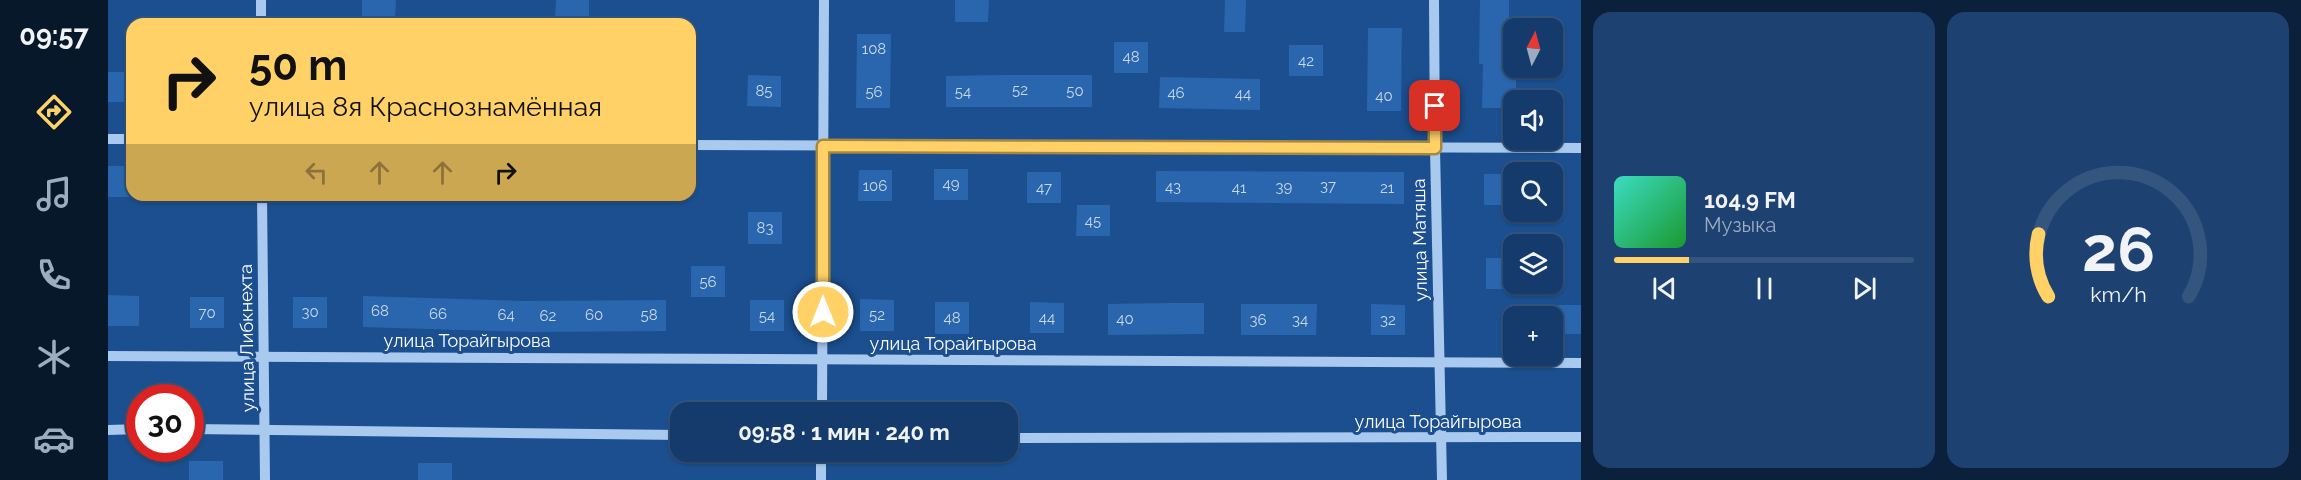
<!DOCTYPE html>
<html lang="ru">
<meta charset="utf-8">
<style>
:root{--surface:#143b6b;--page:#1d4271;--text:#f1f3f6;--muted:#9dadc1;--line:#33557e;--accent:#ffd166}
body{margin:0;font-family:Raleway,sans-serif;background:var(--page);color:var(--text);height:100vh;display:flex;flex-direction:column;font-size:22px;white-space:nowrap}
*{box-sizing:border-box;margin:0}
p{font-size:20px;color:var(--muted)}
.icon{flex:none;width:33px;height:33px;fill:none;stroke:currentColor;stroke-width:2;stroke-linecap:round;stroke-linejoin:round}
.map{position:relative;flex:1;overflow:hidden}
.side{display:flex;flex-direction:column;gap:12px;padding:12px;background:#0b203b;width:720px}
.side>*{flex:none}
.guide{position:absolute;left:18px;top:18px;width:570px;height:183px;border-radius:18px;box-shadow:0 2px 4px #0004,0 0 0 2px var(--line);background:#ffd166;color:#111;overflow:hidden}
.needle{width:39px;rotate:6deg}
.controls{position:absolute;left:1395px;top:18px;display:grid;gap:12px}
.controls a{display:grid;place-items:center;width:60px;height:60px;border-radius:12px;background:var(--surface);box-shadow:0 2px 4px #0004,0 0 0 2px var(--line);font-size:30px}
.speed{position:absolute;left:18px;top:384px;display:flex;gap:12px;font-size:30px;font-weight:700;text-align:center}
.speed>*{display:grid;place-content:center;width:78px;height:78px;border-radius:50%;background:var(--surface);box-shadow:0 2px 4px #0004,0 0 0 2px var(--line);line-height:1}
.speed .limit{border:9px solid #d22;background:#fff;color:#111}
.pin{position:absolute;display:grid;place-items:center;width:51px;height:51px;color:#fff;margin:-26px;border-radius:12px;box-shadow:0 3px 9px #0006}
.me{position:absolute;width:66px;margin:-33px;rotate:0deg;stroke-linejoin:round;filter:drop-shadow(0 0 4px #0008)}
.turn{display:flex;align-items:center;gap:21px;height:126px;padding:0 24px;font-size:27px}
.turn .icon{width:78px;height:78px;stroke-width:2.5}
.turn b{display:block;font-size:42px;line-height:51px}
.lanes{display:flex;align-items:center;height:57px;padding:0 24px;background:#0003;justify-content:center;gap:30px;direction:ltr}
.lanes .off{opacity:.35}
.side .widget{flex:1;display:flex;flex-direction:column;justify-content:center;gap:9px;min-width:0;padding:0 21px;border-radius:18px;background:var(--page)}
.side .dial{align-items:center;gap:0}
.dial svg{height:156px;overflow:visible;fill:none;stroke:var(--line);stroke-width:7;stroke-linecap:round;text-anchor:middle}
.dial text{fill:var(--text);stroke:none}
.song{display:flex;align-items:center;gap:18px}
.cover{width:72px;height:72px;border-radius:9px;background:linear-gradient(135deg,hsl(170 70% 55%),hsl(130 70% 35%))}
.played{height:6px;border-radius:3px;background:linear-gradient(90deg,var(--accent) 25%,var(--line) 25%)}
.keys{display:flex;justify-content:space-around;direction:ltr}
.side .tiles{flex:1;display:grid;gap:12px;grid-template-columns:repeat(2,1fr)}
.trip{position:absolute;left:562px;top:402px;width:348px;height:60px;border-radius:18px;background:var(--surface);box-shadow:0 2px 4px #0004,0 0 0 2px var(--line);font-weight:700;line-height:60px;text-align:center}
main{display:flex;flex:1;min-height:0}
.tab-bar{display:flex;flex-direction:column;width:108px;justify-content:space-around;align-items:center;background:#08182b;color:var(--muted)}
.tab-bar .icon{width:42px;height:42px}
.tab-bar .active{color:var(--accent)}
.tab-bar b{font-size:27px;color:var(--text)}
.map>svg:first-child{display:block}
.building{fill:#2a66ad}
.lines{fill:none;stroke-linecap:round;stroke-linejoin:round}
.minor{stroke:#a9c9ee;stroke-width:10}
.route-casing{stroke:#a68842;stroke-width:15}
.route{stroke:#ffd166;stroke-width:10}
.labels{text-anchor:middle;stroke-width:6;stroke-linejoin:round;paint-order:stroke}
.number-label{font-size:15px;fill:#cad9ea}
.street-label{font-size:18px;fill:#fff;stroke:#1b4f8f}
</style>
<main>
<nav class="tab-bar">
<b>09:57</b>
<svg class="icon active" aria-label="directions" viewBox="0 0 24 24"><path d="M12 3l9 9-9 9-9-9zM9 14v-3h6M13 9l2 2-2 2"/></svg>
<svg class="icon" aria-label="music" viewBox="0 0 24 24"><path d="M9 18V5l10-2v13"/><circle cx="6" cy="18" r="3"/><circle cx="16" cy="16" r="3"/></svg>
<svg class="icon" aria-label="phone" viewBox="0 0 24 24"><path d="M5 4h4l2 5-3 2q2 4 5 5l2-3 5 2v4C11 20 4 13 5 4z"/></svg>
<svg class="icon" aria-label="climate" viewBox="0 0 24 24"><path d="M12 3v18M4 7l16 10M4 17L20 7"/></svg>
<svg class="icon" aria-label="car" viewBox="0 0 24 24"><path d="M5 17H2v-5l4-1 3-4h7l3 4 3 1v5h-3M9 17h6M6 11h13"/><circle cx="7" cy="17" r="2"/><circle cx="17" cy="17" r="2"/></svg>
</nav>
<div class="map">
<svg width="1473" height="480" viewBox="0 0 1473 480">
<rect width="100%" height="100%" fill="#1b4f8f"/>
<g class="building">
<path d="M254 0H288L287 19H254Z"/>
<path d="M448 0H481V18H447Z"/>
<path d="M847 0H881L880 22H847Z"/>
<path d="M1117 0H1138L1137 32H1116Z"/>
<path d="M1372 0H1401V33L1406 34V77H1408V100H1406V108H1374L1375 64H1371Z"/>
<path d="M1260 28H1294L1293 111H1259Z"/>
<path d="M749 34H783L782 108H748Z"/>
<rect x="1006" y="42" width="34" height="31"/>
<rect x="1181" y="45" width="34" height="31"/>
<rect x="0" y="72" width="24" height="30"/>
<path d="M640 75 673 76V107L639 106Z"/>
<path d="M896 75H984V107H838V76Z"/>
<path d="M1052 77 1152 79V110L1051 108Z"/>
<rect x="0" y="166" width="24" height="31"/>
<rect x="826" y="169" width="34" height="31"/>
<path d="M751 170H784V201H750Z"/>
<path d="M1048 171 1296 172V204L1048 202Z"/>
<rect x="919" y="172" width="34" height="31"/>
<rect x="1376" y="174" width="30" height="31"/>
<path d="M969 205H1002V236H968Z"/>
<rect x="640" y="212" width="34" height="32"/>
<rect x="1378" y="258" width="28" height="31"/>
<rect x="583" y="266" width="34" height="31"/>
<path d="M0 295 31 296V326H0Z"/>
<path d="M255 296 415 301 558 300V331L423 332 255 327Z"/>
<rect x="82" y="297" width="34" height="31"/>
<rect x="185" y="297" width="34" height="31"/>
<path d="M752 299 786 300V331H752Z"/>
<rect x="642" y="300" width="34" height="31"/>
<rect x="827" y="302" width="34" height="32"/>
<path d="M922 302 956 303V333H922Z"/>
<path d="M1062 303H1096V334L1000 335V304Z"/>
<path d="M1133 304H1209L1208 335H1133Z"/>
<path d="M1263 304 1297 305V335H1263Z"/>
<rect x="1444" y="305" width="29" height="29"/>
<rect x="81" y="461" width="34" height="19"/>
<rect x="310" y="463" width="34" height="17"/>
</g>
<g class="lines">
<g class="minor">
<path d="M153 0V24"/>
<path d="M1326 0 1327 148 1334 480"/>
<path d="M0 139H24"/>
<path d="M582 145 1473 148"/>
<path d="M154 195 157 480"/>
<path d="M0 356 1473 363"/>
<path d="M714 412 716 0"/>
<path d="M82 429 573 435"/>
<path d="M0 430 32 429"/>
<path d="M900 438 1473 437"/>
<path d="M713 480V452"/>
</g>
</g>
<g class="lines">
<defs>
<path id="route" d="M715 312V146L1327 148V106"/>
</defs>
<use href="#route" class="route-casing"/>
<use href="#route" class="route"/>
</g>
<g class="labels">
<g class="number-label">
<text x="766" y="54">108</text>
<text x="1023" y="62">48</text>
<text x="1198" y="66">42</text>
<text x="912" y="95">52</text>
<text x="656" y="96">85</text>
<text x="967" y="96">50</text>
<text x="766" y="97">56</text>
<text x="855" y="97">54</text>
<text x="1068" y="98">46</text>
<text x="1135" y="99">44</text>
<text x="1276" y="101">40</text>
<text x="843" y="189">49</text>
<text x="767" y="191">106</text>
<text x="1220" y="191">37</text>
<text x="1065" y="192">43</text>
<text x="1176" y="192">39</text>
<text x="936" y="193">47</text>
<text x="1131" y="193">41</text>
<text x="1279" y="193">21</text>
<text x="985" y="226">45</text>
<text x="657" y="233">83</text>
<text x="600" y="287">56</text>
<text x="272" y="316">68</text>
<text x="202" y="317">30</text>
<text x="99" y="318">70</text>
<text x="330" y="319">66</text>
<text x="398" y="320">64</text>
<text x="486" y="320">60</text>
<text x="541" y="320">58</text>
<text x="769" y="320">52</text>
<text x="440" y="321">62</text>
<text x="659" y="321">54</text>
<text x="844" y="323">48</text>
<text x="939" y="323">44</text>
<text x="1017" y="324">40</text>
<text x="1150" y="325">36</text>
<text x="1192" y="325">34</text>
<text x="1280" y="325">32</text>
</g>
<g class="street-label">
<text transform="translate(1312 240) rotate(-91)" y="6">улица Матяша</text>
<text transform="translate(139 338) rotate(-91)" y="6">улица Либкнехта</text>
<text x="359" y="347">улица Торайгырова</text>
<text x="845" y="350">улица Торайгырова</text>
<text x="1330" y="428">улица Торайгырова</text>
</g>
</g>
</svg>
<div class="controls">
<a><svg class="needle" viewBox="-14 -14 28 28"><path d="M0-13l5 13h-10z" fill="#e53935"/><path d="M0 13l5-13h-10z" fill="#9dadc1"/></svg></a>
<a><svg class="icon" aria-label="sound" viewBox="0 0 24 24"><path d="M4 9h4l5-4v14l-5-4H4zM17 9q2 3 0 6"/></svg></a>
<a><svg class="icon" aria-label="search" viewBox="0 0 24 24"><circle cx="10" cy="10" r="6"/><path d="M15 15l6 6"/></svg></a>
<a><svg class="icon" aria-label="layers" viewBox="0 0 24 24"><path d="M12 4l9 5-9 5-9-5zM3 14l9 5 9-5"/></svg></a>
<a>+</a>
</div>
<div class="speed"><div class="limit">30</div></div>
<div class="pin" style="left:1327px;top:106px;background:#d93025"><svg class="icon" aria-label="arrive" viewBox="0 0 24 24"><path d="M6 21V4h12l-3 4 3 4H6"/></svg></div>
<svg class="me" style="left:715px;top:312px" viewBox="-20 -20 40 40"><circle r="17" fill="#ffd166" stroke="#fff" stroke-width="3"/><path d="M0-11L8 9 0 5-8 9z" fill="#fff"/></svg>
<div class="trip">09:58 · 1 мин · 240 m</div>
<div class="guide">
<div class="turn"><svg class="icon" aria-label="right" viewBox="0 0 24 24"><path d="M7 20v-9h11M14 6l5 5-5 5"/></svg><div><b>50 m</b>улица 8я Краснознамённая</div></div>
<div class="lanes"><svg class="icon off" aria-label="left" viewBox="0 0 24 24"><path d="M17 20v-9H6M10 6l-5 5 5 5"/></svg><svg class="icon off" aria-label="ahead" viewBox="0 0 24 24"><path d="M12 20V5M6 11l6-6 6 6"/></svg><svg class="icon off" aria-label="ahead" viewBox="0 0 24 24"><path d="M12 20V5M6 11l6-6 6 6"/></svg><svg class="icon" aria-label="right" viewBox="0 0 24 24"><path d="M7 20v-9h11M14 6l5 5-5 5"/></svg></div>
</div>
</div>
<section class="side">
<div class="tiles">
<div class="widget">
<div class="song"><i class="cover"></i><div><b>104.9 FM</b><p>Музыка</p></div></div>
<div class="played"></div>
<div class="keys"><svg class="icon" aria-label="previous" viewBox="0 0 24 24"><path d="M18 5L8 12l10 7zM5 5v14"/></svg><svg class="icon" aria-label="pause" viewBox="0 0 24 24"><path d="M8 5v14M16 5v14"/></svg><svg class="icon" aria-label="next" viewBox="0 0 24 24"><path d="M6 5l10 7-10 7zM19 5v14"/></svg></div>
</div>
<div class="widget dial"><svg viewBox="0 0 100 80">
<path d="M14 69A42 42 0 1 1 86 69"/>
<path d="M14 69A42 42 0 0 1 9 37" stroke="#ffd166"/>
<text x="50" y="56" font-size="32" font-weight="700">26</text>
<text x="50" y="72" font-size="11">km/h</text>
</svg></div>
</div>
</section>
</main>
